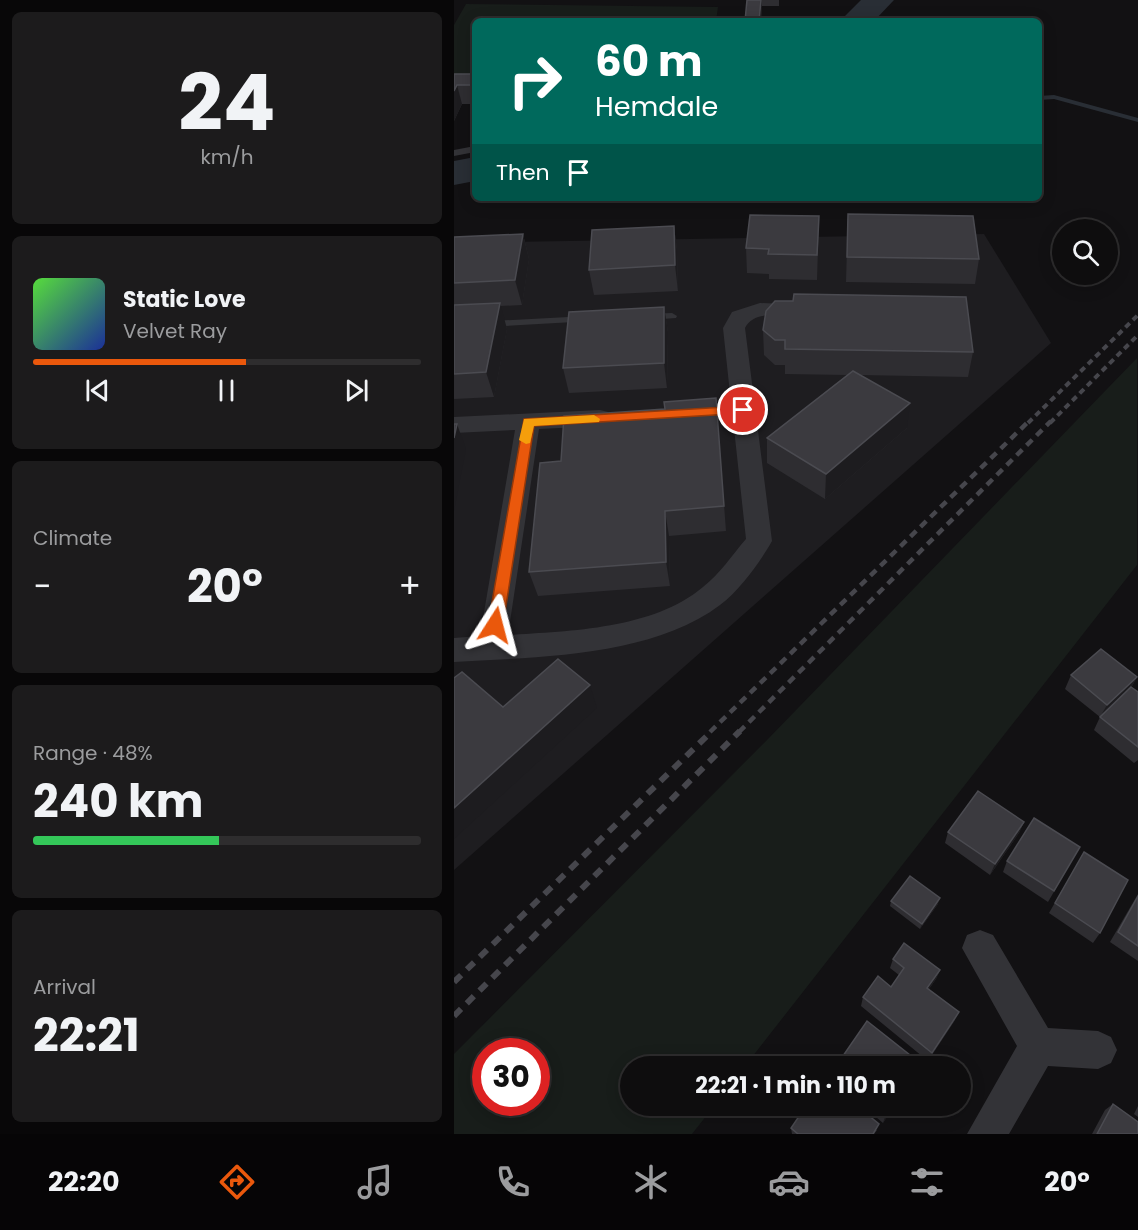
<!DOCTYPE html>
<meta charset="utf-8">
<style>
:root{--surface:#0e0d0e;--page:#1c1b1c;--text:#f1f3f6;--muted:#9b9c9e;--line:#2e2d2e;--accent:#ea580c}
body{margin:0;font-family:Poppins,sans-serif;background:var(--page);color:var(--text);height:100vh;display:flex;flex-direction:column;font-size:22px;white-space:nowrap}
*{box-sizing:border-box;margin:0}
p{font-size:20px;color:var(--muted)}
.icon{flex:none;width:33px;height:33px;fill:none;stroke:currentColor;stroke-width:2;stroke-linecap:round;stroke-linejoin:round}
.map{position:relative;flex:1;overflow:hidden}
.details{display:flex;flex-direction:column;gap:12px;padding:12px;background:#080708;width:454px}
.details>*{flex:none}
.guide{position:absolute;left:18px;top:18px;width:570px;height:183px;border-radius:9px;box-shadow:0 3px 15px #0003,0 0 0 2px var(--line);background:#00695c;color:#fff;overflow:hidden}
.tools{position:absolute;left:598px;top:219px;display:grid;gap:12px}
.tools a{display:grid;place-items:center;width:66px;height:66px;border-radius:50%;background:var(--surface);box-shadow:0 3px 15px #0003,0 0 0 2px var(--line);font-size:30px}
.speed{position:absolute;left:18px;top:1038px;display:flex;gap:12px;font-size:30px;font-weight:700;text-align:center}
.speed>*{display:grid;place-content:center;width:78px;height:78px;border-radius:50%;background:var(--surface);box-shadow:0 3px 15px #0003,0 0 0 2px var(--line);line-height:1}
.speed .limit{border:9px solid #d22;background:#fff;color:#111}
.pin{position:absolute;display:grid;place-items:center;width:51px;height:51px;color:#fff;margin:-26px;border:3px solid #fff;border-radius:50%;box-shadow:0 2px 6px #0007}
.me{position:absolute;width:66px;margin:-33px;rotate:9deg;stroke-linejoin:round;filter:drop-shadow(0 0 4px #0008)}
.turn{display:flex;align-items:center;gap:21px;height:126px;padding:0 24px;font-size:27px}
.turn .icon{width:78px;height:78px;stroke-width:2.5}
.turn b{display:block;font-size:42px;line-height:51px}
.then{display:flex;align-items:center;height:57px;padding:0 24px;background:#0003;gap:12px;font-size:22px}
.big{font-size:45px;font-weight:700;line-height:1.1}
.details .widget{flex:1;display:flex;flex-direction:column;justify-content:center;gap:9px;min-width:0;padding:0 21px;border-radius:9px;background:var(--page)}
.details .dial{align-items:center;gap:0}
.dial b{font-size:78px;line-height:1}
.song{display:flex;align-items:center;gap:18px}
.cover{width:72px;height:72px;border-radius:9px;background:linear-gradient(135deg,hsl(110 70% 55%),hsl(230 70% 35%))}
.played{height:6px;border-radius:3px;background:linear-gradient(90deg,var(--accent) 55%,var(--line) 55%)}
.keys{display:flex;justify-content:space-around;direction:ltr}
.heat{display:flex;justify-content:space-between;align-items:center;font-size:33px;direction:ltr}
.charge{height:9px;border-radius:4px;background:linear-gradient(90deg,#34c759 48%,var(--line) 0)}
.trip{position:absolute;left:166px;top:1056px;width:351px;height:60px;border-radius:30px;background:var(--surface);box-shadow:0 3px 15px #0003,0 0 0 2px var(--line);font-weight:700;line-height:60px;text-align:center}
.tab-bar{display:flex;height:96px;justify-content:space-around;align-items:center;background:#060506;color:var(--muted)}
.tab-bar .icon{width:42px;height:42px}
.tab-bar .active{color:var(--accent)}
.tab-bar b{font-size:27px;color:var(--text)}
main{display:flex;flex:1;min-height:0}
.map>svg:first-child{display:block}
.built{fill:#1e1d20}
.green{fill:#181d1a;fill-rule:evenodd}
.lines{fill:none;stroke-linecap:round;stroke-linejoin:round}
.stream{fill:#292e35;fill-rule:evenodd}
.river{fill:#292e35;fill-rule:evenodd}
.service{fill:#333337;fill-rule:evenodd}
.minor{fill:#333337;fill-rule:evenodd}
.rail-far2{stroke:#46464c;stroke-width:4;stroke-dasharray:6 4.5;stroke-linecap:butt}
.rail-far1{stroke:#46464c;stroke-width:4.5;stroke-dasharray:8 6;stroke-linecap:butt}
.rail{stroke:#46464c;stroke-width:6;stroke-dasharray:10 8;stroke-linecap:butt}
.wall{fill:#2e2d31}
.shaded-wall{fill:#1d1c1f}
.building{fill:#3b3a3f;stroke:#4b4b51;stroke-width:1.5}
.route{fill:#ea580c;stroke:#983908;stroke-width:1.5}
.slow{fill:#f59e0b}
</style>
<main>
<section class="details">
<div class="widget dial"><b>24</b><p>km/h</p></div>
<div class="widget">
<div class="song"><i class="cover"></i><div><b>Static Love</b><p>Velvet Ray</p></div></div>
<div class="played"></div>
<div class="keys"><svg class="icon" aria-label="previous" viewBox="0 0 24 24"><path d="M18 5L8 12l10 7zM5 5v14"/></svg><svg class="icon" aria-label="pause" viewBox="0 0 24 24"><path d="M8 5v14M16 5v14"/></svg><svg class="icon" aria-label="next" viewBox="0 0 24 24"><path d="M6 5l10 7-10 7zM19 5v14"/></svg></div>
</div>
<div class="widget"><p>Climate</p>
<div class="heat"><a>−</a><b class="big">20°</b><a>+</a></div>
</div>
<div class="widget"><p>Range · 48%</p><b class="big">240 km</b><div class="charge"></div></div>
<div class="widget"><p>Arrival</p><b class="big">22:21</b></div>
</section>
<div class="map">
<svg width="684" height="1134" viewBox="0 0 684 1134">
<rect width="100%" height="100%" fill="#121113"/>
<path class="built" d="M530 234 597 343 0 870V243Z"/>
<g class="green">
<path d="M12 4 264 7 262 21H21V83H0V25Z"/>
<path d="M683 358V565L291 1066H177V1106H260L238 1134H0V1054L314 739ZM32 1052H82V1102H32Z"/>
</g>
<g class="lines">
<path class="stream" d="M585 96 600 95 684 118V122L600 99 585 100Z"/>
<g class="river">
<path d="M407 0H440L420 21H386Z"/>
<path d="M21 157V181L0 185V161Z"/>
</g>
<g class="service">
<path d="M21 146V152L0 156V150Z"/>
<path d="M218 313 223 316 222 318 194 320 189 317 194 314Z"/>
<path d="M133 316 137 317V321L0 329V323Z"/>
</g>
<g class="minor">
<path d="M306 303 357 305 361 310 357 315C337 320 302 306 291 328L318 541C306 562 286 590 266 605 197 657 83 657 0 662V638L26 636 61 430 0 433V417L146 410 154 412 158 418 154 424 146 426 85 429 54 635C117 631 199 629 249 587 266 574 278 555 292 539L279 419 226 422 218 420 214 414 218 408 277 403 269 328 278 312Z"/>
<path d="M526 930 539 935 594 1028 644 1031 657 1037 663 1050 657 1063 644 1069 594 1066 555 1134H513L563 1046 508 948 513 935Z"/>
</g>
<g class="rail-far2">
<path d="M574 423 684 315"/>
<path d="M596 423 684 335"/>
</g>
<g class="rail-far1">
<path d="M256 732 575 421"/>
<path d="M285 732 597 421"/>
</g>
<g class="rail">
<path d="M0 982 258 731"/>
<path d="M0 1016 286 731"/>
</g>
</g>
<g class="wall">
<path d="M293 0H325V6H308L307 21H291Z"/>
<path d="M0 74H21V104H8L0 121Z"/>
<path d="M394 214 525 259 521 284 392 282Z"/>
<path d="M365 216 363 280 315 279V274L293 273 292 248Z"/>
<path d="M220 226 223 250 224 291 140 295 135 270Z"/>
<path d="M69 234 75 259 68 305 46 306 53 329 40 397 0 399V237Z"/>
<path d="M210 307 214 332 213 388 115 393 109 368Z"/>
<path d="M309 330 519 352 514 377 406 375 453 428 371 499 313 463V438L393 375 331 374V365H321L310 355Z"/>
<path d="M262 398 272 531 215 536 216 586 84 596 75 572 107 461 211 409Z"/>
<path d="M617 675 683 677 677 688 684 692V760L680 763 640 730 646 717 611 689Z"/>
<path d="M570 822 565 833 536 875 491 843 494 832Z"/>
<path d="M626 847 594 902 549 872 553 861Z"/>
<path d="M630 852 646 933 639 943 595 913Z"/>
<path d="M684 894V961L656 942Z"/>
<path d="M437 901 484 904 466 929 436 906Z"/>
<path d="M439 959 486 970 482 979 475 989 501 1020 474 1061 407 1006 409 997 437 987 445 975 436 968Z"/>
<path d="M659 1104 684 1134H638L651 1110Z"/>
<path d="M409 1106H440L429 1123Z"/>
<path d="M684 1106V1117L680 1114Z"/>
<path d="M337 1128 423 1130 420 1134H338Z"/>
</g>
<g class="shaded-wall">
<path d="M307 0H308V6L307 21H305Z"/>
<path d="M3 85 8 104 0 121V91Z"/>
<path d="M220 226 223 250 224 291 221 265Z"/>
<path d="M69 234 75 259 68 305 61 280Z"/>
<path d="M46 303 53 329 40 397 32 372Z"/>
<path d="M210 307 214 332 213 388 210 363Z"/>
<path d="M456 403 453 428 371 499 372 474Z"/>
<path d="M3 424 12 449 0 511V438Z"/>
<path d="M211 511 215 536 216 586 212 562Z"/>
<path d="M683 677 676 690 646 717 653 705Z"/>
<path d="M136 685 143 708 0 839V808Z"/>
<path d="M570 822 565 833 536 875 541 864Z"/>
<path d="M486 898 484 904 466 929 468 924Z"/>
<path d="M486 970 482 979 470 996 473 988Z"/>
<path d="M505 1012 501 1020 474 1061 478 1053Z"/>
<path d="M439 1106H440L429 1123 431 1117Z"/>
</g>
<g class="building">
<path d="M293 0H307L305 21H291Z"/>
<path d="M0 74H21V85H3L0 91Z"/>
<path d="M394 214 519 216 525 259 393 257Z"/>
<path d="M296 215 365 216 363 255 314 254 315 249 292 248Z"/>
<path d="M220 226 221 265 135 270 138 230Z"/>
<path d="M69 234 61 280 0 283V237Z"/>
<path d="M340 294 512 297 519 352 331 349V340H321L309 330 312 311 321 301H339Z"/>
<path d="M46 303 32 372 0 374V305Z"/>
<path d="M210 307V363L109 368 115 312Z"/>
<path d="M399 371 456 403 372 474 313 438Z"/>
<path d="M262 398 270 506 211 511 212 562 75 572 86 463 107 461 110 416 211 409 210 402Z"/>
<path d="M0 424H3L0 438Z"/>
<path d="M647 649 683 677 653 705 617 675Z"/>
<path d="M104 659 136 685 0 808V678L8 672 49 707Z"/>
<path d="M677 687 684 692V747L646 717Z"/>
<path d="M524 791 570 822 541 864 494 832Z"/>
<path d="M580 818 626 847 600 891 553 861Z"/>
<path d="M630 852 674 880 646 933 601 903Z"/>
<path d="M456 876 486 898 468 924 437 901Z"/>
<path d="M684 896V946L664 932Z"/>
<path d="M450 943 486 970 473 988 505 1012 478 1053 409 997 424 976 437 987 450 968 439 959Z"/>
<path d="M413 1021 466 1063 464 1066H382Z"/>
<path d="M659 1104 684 1122V1134H643Z"/>
<path d="M352 1106H403L425 1124 419 1134H344L337 1128Z"/>
<path d="M418 1106H439L431 1117Z"/>
</g>
<path class="route" d="M289 406 293 408V413L80 426 49 625 41 631 36 629 34 625 70 419Z"/>
<path class="slow" d="M140 415 146 419 145 422 80 426 76 443 72 444 65 440 70 419Z"/>
</svg>
<div class="tools">
<a><svg class="icon" aria-label="search" viewBox="0 0 24 24"><circle cx="10" cy="10" r="6"/><path d="M15 15l6 6"/></svg></a>
</div>
<div class="speed"><div class="limit">30</div></div>
<div class="pin" style="left:289px;top:410px;background:#d93025"><svg class="icon" aria-label="arrive" viewBox="0 0 24 24"><path d="M6 21V4h12l-3 4 3 4H6"/></svg></div>
<svg class="me" style="left:41px;top:625px" viewBox="-20 -20 40 40"><path d="M0-17L14 15 0 8-14 15z" fill="#ea580c" stroke="#fff" stroke-width="4"/></svg>
<div class="trip">22:21 · 1 min · 110 m</div>
<div class="guide">
<div class="turn"><svg class="icon" aria-label="right" viewBox="0 0 24 24"><path d="M7 20v-9h11M14 6l5 5-5 5"/></svg><div><b>60 m</b>Hemdale</div></div>
<div class="then">Then<svg class="icon" aria-label="arrive" viewBox="0 0 24 24"><path d="M6 21V4h12l-3 4 3 4H6"/></svg></div>
</div>
</div>
</main>
<nav class="tab-bar">
<b>22:20</b>
<svg class="icon active" aria-label="directions" viewBox="0 0 24 24"><path d="M12 3l9 9-9 9-9-9zM9 14v-3h6M13 9l2 2-2 2"/></svg>
<svg class="icon" aria-label="music" viewBox="0 0 24 24"><path d="M9 18V5l10-2v13"/><circle cx="6" cy="18" r="3"/><circle cx="16" cy="16" r="3"/></svg>
<svg class="icon" aria-label="phone" viewBox="0 0 24 24"><path d="M5 4h4l2 5-3 2q2 4 5 5l2-3 5 2v4C11 20 4 13 5 4z"/></svg>
<svg class="icon" aria-label="climate" viewBox="0 0 24 24"><path d="M12 3v18M4 7l16 10M4 17L20 7"/></svg>
<svg class="icon" aria-label="car" viewBox="0 0 24 24"><path d="M5 17H2v-5l4-1 3-4h7l3 4 3 1v5h-3M9 17h6M6 11h13"/><circle cx="7" cy="17" r="2"/><circle cx="17" cy="17" r="2"/></svg>
<svg class="icon" aria-label="filters" viewBox="0 0 24 24"><path d="M4 7h16M4 17h16"/><circle cx="9" cy="7" r="2"/><circle cx="15" cy="17" r="2"/></svg>
<b>20°</b>
</nav>
